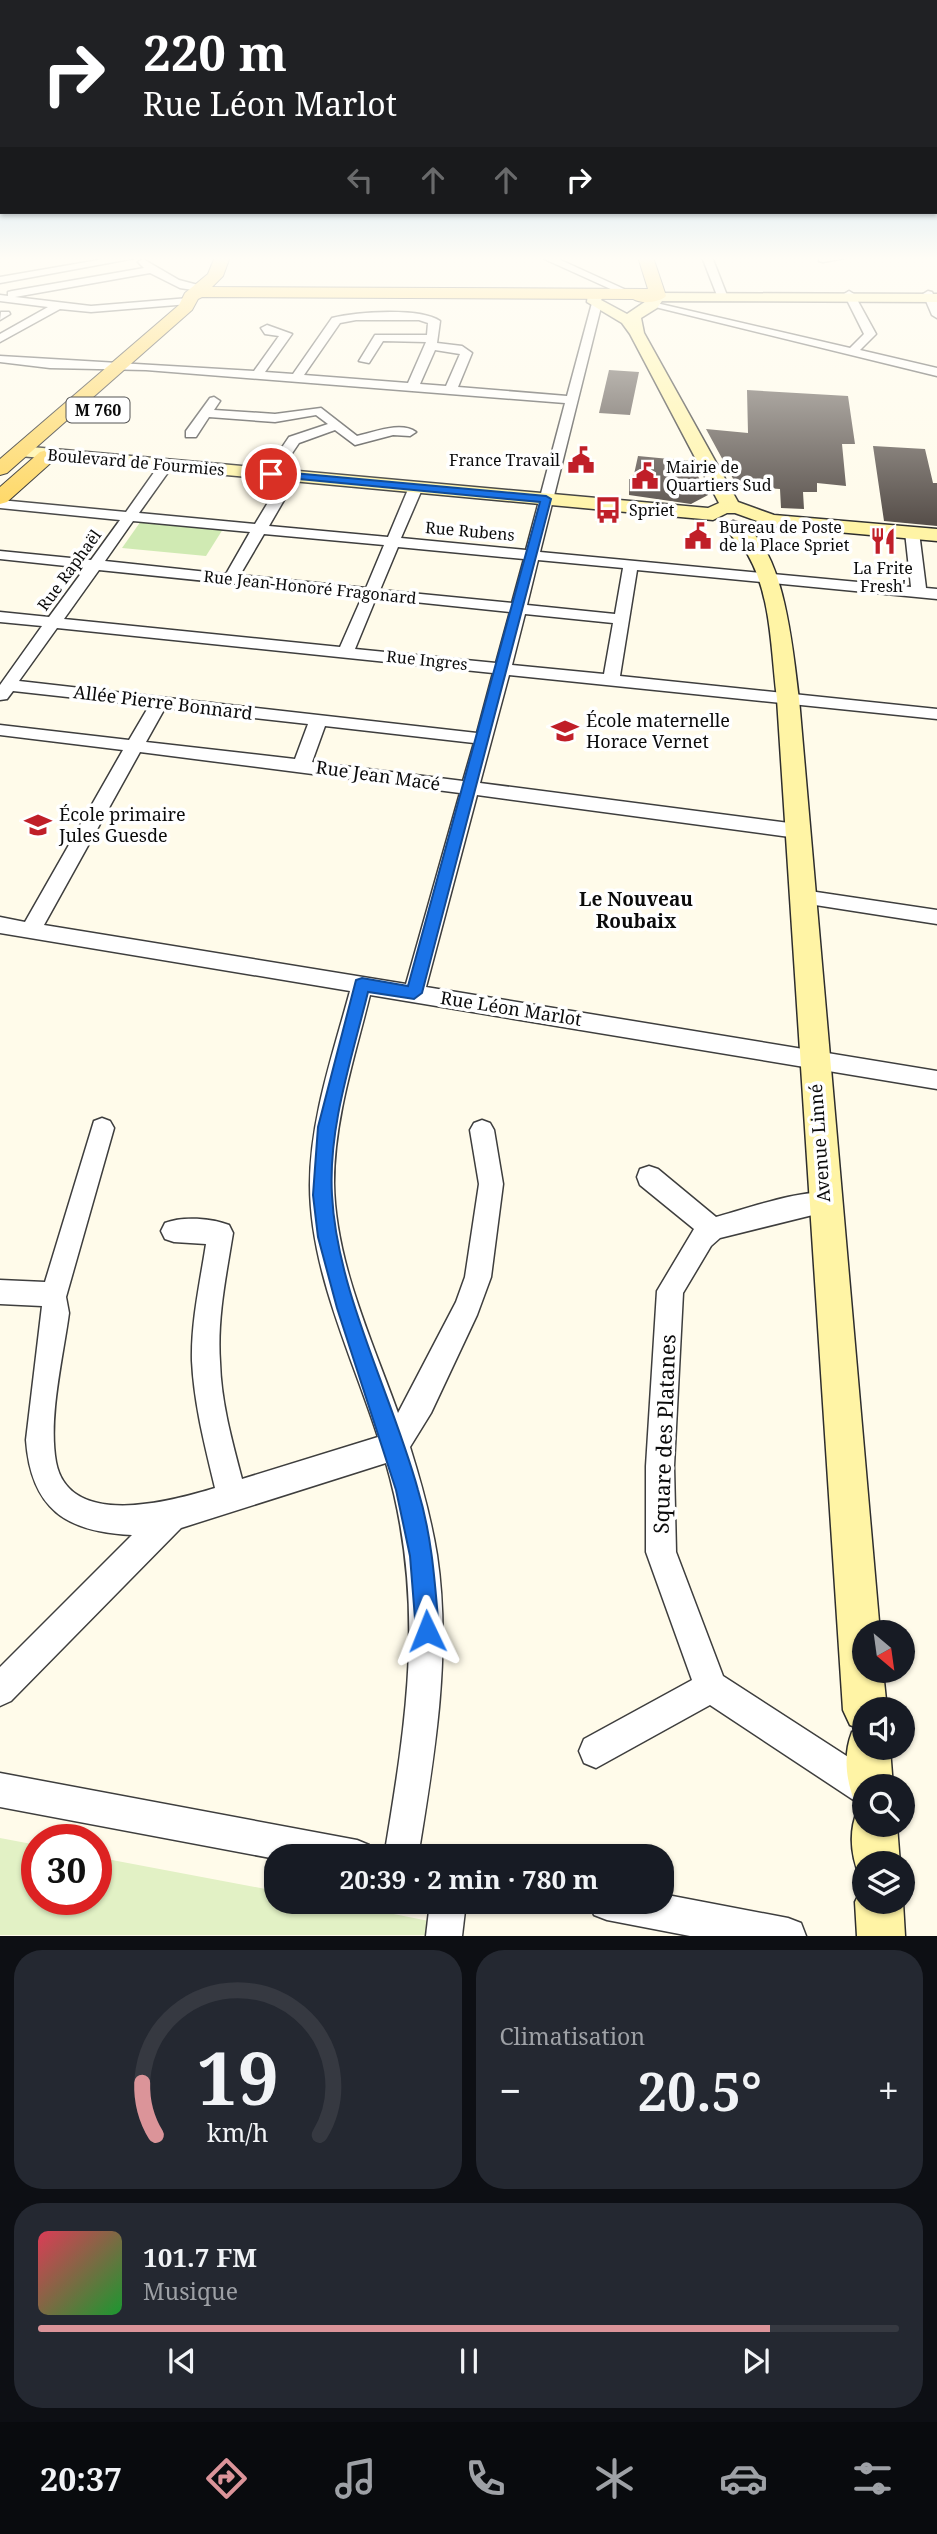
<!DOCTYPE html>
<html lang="fr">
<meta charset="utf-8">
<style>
:root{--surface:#171b24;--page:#242831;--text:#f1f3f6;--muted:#9ea1a6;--line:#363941;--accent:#db9499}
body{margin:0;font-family:"Noto Serif",serif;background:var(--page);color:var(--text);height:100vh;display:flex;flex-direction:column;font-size:26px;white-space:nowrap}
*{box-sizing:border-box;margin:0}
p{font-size:23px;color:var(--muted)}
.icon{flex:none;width:38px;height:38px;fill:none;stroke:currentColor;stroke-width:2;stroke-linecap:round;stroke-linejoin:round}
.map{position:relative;height:1936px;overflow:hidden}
.sheet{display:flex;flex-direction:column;gap:14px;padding:14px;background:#0d0f14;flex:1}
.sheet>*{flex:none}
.hud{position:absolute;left:0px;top:0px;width:938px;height:214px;box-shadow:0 2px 5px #0004;background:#202124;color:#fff;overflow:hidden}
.needle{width:46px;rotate:151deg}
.buttons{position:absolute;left:852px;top:1620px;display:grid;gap:14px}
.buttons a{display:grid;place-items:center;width:63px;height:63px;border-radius:50%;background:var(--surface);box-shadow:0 2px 5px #0004;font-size:35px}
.speed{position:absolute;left:21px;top:1824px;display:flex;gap:14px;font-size:35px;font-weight:700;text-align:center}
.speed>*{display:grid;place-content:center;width:91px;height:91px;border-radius:50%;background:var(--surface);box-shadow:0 2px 5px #0004;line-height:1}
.speed .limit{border:10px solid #d22;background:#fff;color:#111}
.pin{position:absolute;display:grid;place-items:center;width:60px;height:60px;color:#fff;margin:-30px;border:4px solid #fff;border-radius:50%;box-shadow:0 2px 7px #0007}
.me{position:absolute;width:77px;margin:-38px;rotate:358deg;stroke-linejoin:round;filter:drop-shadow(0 0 5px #0008)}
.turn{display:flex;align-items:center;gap:24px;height:147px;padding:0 28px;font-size:32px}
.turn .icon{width:91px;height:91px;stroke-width:2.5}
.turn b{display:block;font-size:49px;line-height:60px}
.lanes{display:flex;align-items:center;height:66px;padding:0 28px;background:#0003;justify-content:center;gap:35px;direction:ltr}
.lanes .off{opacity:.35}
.big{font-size:52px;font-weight:700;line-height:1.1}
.sheet .card{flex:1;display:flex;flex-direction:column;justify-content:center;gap:10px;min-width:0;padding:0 24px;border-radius:28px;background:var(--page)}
.sheet .dial{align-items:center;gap:0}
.dial svg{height:182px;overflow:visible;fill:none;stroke:var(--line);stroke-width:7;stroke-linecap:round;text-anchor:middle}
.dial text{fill:var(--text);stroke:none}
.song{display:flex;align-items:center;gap:21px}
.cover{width:84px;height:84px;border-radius:10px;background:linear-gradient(135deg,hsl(350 70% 55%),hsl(130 70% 35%))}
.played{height:7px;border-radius:4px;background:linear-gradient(90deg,var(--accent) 85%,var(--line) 85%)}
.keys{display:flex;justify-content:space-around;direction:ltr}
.heat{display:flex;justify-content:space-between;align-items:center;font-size:38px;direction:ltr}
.sheet .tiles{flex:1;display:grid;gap:14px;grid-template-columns:1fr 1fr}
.card:last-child{grid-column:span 2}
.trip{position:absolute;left:264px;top:1844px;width:410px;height:70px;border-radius:28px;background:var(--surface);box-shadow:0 2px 5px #0004;font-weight:700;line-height:70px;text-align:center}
.menu{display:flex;height:112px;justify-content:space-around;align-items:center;background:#090b0e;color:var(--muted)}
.menu .icon{width:49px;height:49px}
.menu .selected{color:var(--accent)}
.menu b{font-size:32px;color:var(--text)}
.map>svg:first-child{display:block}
.green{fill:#d0eab3}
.pitch{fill:#e2f1c5}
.building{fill:#544c47}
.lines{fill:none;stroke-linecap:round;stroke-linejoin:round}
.street-casing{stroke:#3e3e3e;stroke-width:3}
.secondary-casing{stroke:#2d2d2d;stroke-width:3}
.primary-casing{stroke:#1c1c1c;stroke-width:2}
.street{fill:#fff;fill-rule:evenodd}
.secondary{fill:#fff4a5;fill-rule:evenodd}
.primary{fill:#fed55b;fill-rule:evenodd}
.route{fill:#1a73e8;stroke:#114b97;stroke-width:2}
.labels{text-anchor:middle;stroke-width:7;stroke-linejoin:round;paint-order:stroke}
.shield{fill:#fff;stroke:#545454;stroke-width:2}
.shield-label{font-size:16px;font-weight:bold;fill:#0b0b0b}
.far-poi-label{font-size:16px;fill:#0b0b0b;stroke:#fff;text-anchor:start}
.far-street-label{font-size:16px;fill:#0b0b0b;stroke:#fff}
.street-label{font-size:18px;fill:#0b0b0b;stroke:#fff}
.poi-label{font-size:18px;fill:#0b0b0b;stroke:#fff;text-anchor:start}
.neighbourhood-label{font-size:19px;font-weight:bold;fill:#0b0b0b;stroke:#fff}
.near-street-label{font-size:21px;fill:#0b0b0b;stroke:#fff}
</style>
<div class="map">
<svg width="937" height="1936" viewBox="0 0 937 1936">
<rect width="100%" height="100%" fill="#fffbea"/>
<path class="green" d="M141 521 223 529 206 556 122 548Z"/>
<path class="pitch" d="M0 1838 37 1845V1899H96V1857L276 1891V1902H333L429 1921 427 1935H0Z"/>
<g class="building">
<path d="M609 370 639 372 630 415 599 413Z"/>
<path d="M747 390 848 396 855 444H842L846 486 817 483V492H803L804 509 781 508 780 489 737 486 706 429 748 433Z"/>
<path d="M873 446 925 449 933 483H937V526L884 521Z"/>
<path d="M638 456 690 461 708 495 691 504 629 495V479H633Z"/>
</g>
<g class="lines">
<defs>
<g id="street">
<path d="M116 257H141L0 283V277Z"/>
<path d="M540 257H554L635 294 626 296Z"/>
<path d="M702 257H712L728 298 727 300 718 298Z"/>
<path d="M819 257H850L823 262 819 261Z"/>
<path d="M143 259 179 280 217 290 212 293 180 288 150 273 15 297 91 306 189 298 194 301 189 304 91 312 60 309 0 342V334L48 307 0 301V295L8 296V292L12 291 144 268 138 262Z"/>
<path d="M849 291 854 294 876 334 860 350 937 368V376L647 305 652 302 850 348 864 334 844 294Z"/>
<path d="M928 291 932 292 937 302V318L932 315 923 294Z"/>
<path d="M597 300 602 303 540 552 911 587 905 532 912 528 919 532 926 588 937 589V599L637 570 620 676 937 709V719L509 675 480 783 797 824 804 826 806 831 804 836 797 838 477 795 426 987 937 1071V1089L370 995C355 1056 334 1119 334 1183 335 1262 372 1340 398 1413L456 1302 465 1277 479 1184 470 1130 474 1123 482 1120 490 1123 494 1130 503 1184 491 1277 477 1315 431 1413 410 1447C421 1482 431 1518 437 1555 452 1655 434 1758 418 1857H384C407 1718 426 1602 386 1463L181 1528 11 1701 0 1706V1667L132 1535C66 1532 31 1509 26 1440L42 1306 0 1304V1280L45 1282 94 1121 102 1118 110 1121 114 1128 66 1297 69 1313C63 1358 48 1418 56 1462 69 1530 172 1501 215 1488 205 1446 194 1404 192 1361 191 1322 200 1283 206 1244L174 1242 165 1239 161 1231 165 1223C182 1216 212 1218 229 1225L233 1233C226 1276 217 1319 220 1362 221 1402 232 1441 242 1479L378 1437C352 1356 310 1271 310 1185 310 1119 333 1054 350 991L0 933V917L25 922 123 750 0 735V725L129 740 149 706 13 691 7 699 0 700V685L42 626 0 622V612L49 617 85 568 0 559V551L91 560 120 520 0 508V500L126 512 162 461 167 460 174 464 139 513 255 524 284 476 291 472 298 476 269 526 388 537 409 487 416 483 423 487 401 538 526 550 565 403 146 370 50 368 0 362V356L254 371 279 336 265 334 261 328 267 325 292 334 265 372 293 374 332 318C356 312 420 307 440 321L437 343 462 346 472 353 458 387 567 396 592 303ZM356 320H419L428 323 427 335H375L359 361 369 363 383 341 426 342 408 383 304 375 340 323ZM435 350 460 354 446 386 420 384ZM133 521 250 532 226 574 105 561ZM264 534 384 545 366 588 240 575ZM398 547 524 559 512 603 380 590ZM538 560 623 568 615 614 527 605ZM99 570 362 597 340 647 64 619ZM376 598 510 612 496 663 355 649ZM525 614 613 623 604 674 512 665ZM57 628 493 673 477 733 19 681ZM165 708 308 724 295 759 146 742ZM325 726 474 743 463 781 312 762ZM140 752 460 793 406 984 44 925Z"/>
<path d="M1 312H9L10 314 0 320Z"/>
<path d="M214 397 220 401 214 410 275 414 321 408 357 436C375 432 401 421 416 432L410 436 393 435 355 445 335 430 299 443 276 477 271 478 264 474 289 437 328 424 316 415 275 422 209 417 196 437H186V431L210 398Z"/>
<path d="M803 890 937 910V924L796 902 793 897 796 892Z"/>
<path d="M649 1166 658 1169 716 1217C742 1210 810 1186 833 1194L836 1202 833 1210 720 1238 711 1246 683 1293 674 1466 676 1552 723 1676 876 1775 881 1787H864V1804L852 1799 710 1705 596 1768 584 1763 579 1751 584 1739 692 1680 646 1552V1466L657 1291 694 1229 640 1185 637 1177 640 1169Z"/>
<path d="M0 1773 357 1840 369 1845 374 1857H276V1859L0 1807Z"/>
<path d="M662 1894 788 1918 801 1923 806 1936H690L607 1920 594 1915 589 1902H662Z"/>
<path d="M430 1902H466L462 1936H426Z"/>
</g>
<g id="secondary">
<path d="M598 290 605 294 601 300 627 314 658 293 937 294V302L662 301 657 308 641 318 644 333 738 502 774 515 937 529V541L771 526 735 513H727L713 520 20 456 11 451 20 446 708 508 719 503 630 334 622 323 587 302 588 293Z"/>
<path d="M733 521C785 534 793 656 799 699L880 1633H864V1671H883L887 1710H864V1748H890L893 1787H864V1825H897L900 1864H864V1882L861 1880C851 1857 848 1832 858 1809L864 1806 855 1803C846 1780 843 1755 852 1732L860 1729 850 1725 843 1710 777 699C771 653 772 597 748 555 742 544 731 538 724 527Z"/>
<path d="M864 1884V1902H903L905 1936H857L855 1902Z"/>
</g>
<g id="primary">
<path d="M215 257H230L223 276 212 287 648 289 638 257H653L666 296C659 303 641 304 633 299L202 297 198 299 192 310 7 473 0 475V459L179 305 185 293 208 274Z"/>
<path d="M47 450 54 452 57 456 54 460 7 502 0 504V487L40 452Z"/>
</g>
</defs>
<use href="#street" class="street-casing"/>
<use href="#secondary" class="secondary-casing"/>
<use href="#primary" class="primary-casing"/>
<use href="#street" class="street"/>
<use href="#secondary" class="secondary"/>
<use href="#primary" class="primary"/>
</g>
<linearGradient id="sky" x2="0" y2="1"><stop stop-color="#90c4ee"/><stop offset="0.49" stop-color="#fffdf6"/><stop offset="1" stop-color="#fffdf6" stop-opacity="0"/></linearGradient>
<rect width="937" height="528" fill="url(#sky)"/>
<path class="route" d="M271 471 546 496 551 499 422 993 414 999 368 992C352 1058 328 1127 332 1195 337 1293 392 1395 418 1490 432 1536 435 1583 439 1631L436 1640 427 1643 419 1640 416 1631 410 1556 396 1490 337 1308 318 1237 313 1195 318 1127 356 980 362 978 408 986 540 502 268 476 266 474Z"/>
<defs>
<symbol id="civic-bare" viewBox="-9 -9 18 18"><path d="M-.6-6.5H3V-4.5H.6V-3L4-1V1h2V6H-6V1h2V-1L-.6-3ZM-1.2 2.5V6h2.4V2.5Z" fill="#c01f28" stroke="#fff" stroke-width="2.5" paint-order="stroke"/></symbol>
<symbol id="bus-bare" viewBox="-9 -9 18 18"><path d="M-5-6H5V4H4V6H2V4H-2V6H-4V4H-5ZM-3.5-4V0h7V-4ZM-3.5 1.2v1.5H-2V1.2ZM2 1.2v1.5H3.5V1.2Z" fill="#c01f28" stroke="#fff" stroke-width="2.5" paint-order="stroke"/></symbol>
<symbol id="restaurant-bare" viewBox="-9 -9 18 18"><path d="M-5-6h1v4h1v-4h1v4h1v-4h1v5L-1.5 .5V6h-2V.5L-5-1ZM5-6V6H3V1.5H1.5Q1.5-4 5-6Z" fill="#c01f28" stroke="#fff" stroke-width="2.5" paint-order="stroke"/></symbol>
<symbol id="school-bare" viewBox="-9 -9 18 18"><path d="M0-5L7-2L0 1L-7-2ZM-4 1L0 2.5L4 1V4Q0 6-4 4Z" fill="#c01f28" stroke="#fff" stroke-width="2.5" paint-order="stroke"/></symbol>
</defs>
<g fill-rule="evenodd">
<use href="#civic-bare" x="562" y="441" width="38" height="38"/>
<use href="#civic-bare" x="626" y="457" width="38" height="38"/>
<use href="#bus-bare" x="589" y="491" width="38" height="38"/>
<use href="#civic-bare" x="679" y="517" width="38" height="38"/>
<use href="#restaurant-bare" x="864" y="522" width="38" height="38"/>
<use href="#school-bare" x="546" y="712" width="38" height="38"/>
<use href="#school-bare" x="19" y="806" width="38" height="38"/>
</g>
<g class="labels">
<rect class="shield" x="66.5" y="397.5" width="63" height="25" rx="5"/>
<g class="shield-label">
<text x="98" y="416">M 760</text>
</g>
<g class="far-poi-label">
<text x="560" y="466" text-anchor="end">France Travail</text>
<text x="666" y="473">Mairie de<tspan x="666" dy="18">Quartiers Sud</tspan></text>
<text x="629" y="516">Spriet</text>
<text x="719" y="533">Bureau de Poste<tspan x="719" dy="18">de la Place Spriet</tspan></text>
<text x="883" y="574" text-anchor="middle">La Frite<tspan x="883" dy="18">Fresh'</tspan></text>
</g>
<g class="far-street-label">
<text transform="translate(136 462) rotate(5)" y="6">Boulevard de Fourmies</text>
<text transform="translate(470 531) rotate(5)" y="6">Rue Rubens</text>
<text transform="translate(69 570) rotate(-54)" y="6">Rue Raphaël</text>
<text transform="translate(310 587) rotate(6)" y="6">Rue Jean-Honoré Fragonard</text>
<text transform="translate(427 660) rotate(6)" y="6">Rue Ingres</text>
</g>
<g class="street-label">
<text transform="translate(163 703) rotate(7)" y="6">Allée Pierre Bonnard</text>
<text transform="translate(378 776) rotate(8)" y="6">Rue Jean Macé</text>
<text transform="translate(511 1009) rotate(9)" y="6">Rue Léon Marlot</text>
<text transform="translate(820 1143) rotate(-94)" y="6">Avenue Linné</text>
</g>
<g class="poi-label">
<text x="586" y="727">École maternelle<tspan x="586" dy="21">Horace Vernet</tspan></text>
<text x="59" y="821">École primaire<tspan x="59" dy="21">Jules Guesde</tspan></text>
</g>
<g class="neighbourhood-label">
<text x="636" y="906">Le Nouveau<tspan x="636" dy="22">Roubaix</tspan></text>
</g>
<g class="near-street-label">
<text transform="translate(665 1434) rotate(-88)" y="7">Square des Platanes</text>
</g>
</g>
</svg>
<div class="buttons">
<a><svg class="needle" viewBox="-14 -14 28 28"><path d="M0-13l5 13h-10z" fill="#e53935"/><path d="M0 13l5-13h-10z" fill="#9ea1a6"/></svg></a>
<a><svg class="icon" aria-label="sound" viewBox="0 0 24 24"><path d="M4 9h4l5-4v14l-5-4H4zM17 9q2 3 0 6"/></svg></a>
<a><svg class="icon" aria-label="search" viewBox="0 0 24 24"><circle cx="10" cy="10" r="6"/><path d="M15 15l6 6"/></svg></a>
<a><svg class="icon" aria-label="layers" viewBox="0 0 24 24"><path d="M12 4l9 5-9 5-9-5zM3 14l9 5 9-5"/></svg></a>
</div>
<div class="speed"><div class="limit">30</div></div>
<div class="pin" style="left:271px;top:474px;background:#d93025"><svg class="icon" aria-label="arrive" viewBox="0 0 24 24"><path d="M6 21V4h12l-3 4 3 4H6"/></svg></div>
<svg class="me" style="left:427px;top:1631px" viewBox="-20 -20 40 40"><path d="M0-17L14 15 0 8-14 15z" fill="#1a73e8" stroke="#fff" stroke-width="4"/></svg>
<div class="trip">20:39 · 2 min · 780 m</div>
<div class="hud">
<div class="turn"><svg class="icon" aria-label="right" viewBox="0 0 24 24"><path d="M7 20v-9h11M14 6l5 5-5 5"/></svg><div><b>220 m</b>Rue Léon Marlot</div></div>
<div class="lanes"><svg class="icon off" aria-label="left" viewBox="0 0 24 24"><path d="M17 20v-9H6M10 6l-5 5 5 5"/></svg><svg class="icon off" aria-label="ahead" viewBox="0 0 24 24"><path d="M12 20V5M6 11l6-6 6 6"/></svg><svg class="icon off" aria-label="ahead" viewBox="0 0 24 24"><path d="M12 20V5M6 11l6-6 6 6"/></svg><svg class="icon" aria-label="right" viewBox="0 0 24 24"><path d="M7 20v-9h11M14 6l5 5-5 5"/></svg></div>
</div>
</div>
<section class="sheet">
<div class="tiles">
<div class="card dial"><svg viewBox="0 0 100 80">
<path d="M14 69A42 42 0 1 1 86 69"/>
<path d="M14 69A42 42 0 0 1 8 46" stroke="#db9499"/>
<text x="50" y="56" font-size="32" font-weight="700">19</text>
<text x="50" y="72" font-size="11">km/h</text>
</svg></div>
<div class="card"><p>Climatisation</p>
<div class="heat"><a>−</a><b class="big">20.5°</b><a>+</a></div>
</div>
<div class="card">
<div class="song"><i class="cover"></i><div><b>101.7 FM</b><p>Musique</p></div></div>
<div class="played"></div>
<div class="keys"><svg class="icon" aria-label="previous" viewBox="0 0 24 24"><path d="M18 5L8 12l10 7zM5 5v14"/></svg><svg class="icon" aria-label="pause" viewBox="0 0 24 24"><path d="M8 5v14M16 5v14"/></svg><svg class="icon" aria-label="next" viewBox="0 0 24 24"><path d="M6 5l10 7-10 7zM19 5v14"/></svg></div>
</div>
</div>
</section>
<nav class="menu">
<b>20:37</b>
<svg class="icon selected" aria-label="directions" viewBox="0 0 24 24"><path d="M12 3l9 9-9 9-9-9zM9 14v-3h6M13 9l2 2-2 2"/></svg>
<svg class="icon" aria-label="music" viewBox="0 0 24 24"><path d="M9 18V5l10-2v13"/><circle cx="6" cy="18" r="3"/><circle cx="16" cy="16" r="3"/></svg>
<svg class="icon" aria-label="phone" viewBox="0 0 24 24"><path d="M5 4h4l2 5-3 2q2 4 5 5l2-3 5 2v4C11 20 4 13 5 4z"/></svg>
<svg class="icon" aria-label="climate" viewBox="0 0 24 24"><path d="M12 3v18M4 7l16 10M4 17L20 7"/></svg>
<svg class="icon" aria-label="car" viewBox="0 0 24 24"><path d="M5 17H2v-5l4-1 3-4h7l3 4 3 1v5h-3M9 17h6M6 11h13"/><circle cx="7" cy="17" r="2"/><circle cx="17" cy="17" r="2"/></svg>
<svg class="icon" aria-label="filters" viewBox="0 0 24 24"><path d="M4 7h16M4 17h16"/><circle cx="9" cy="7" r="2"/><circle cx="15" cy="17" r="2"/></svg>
</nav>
